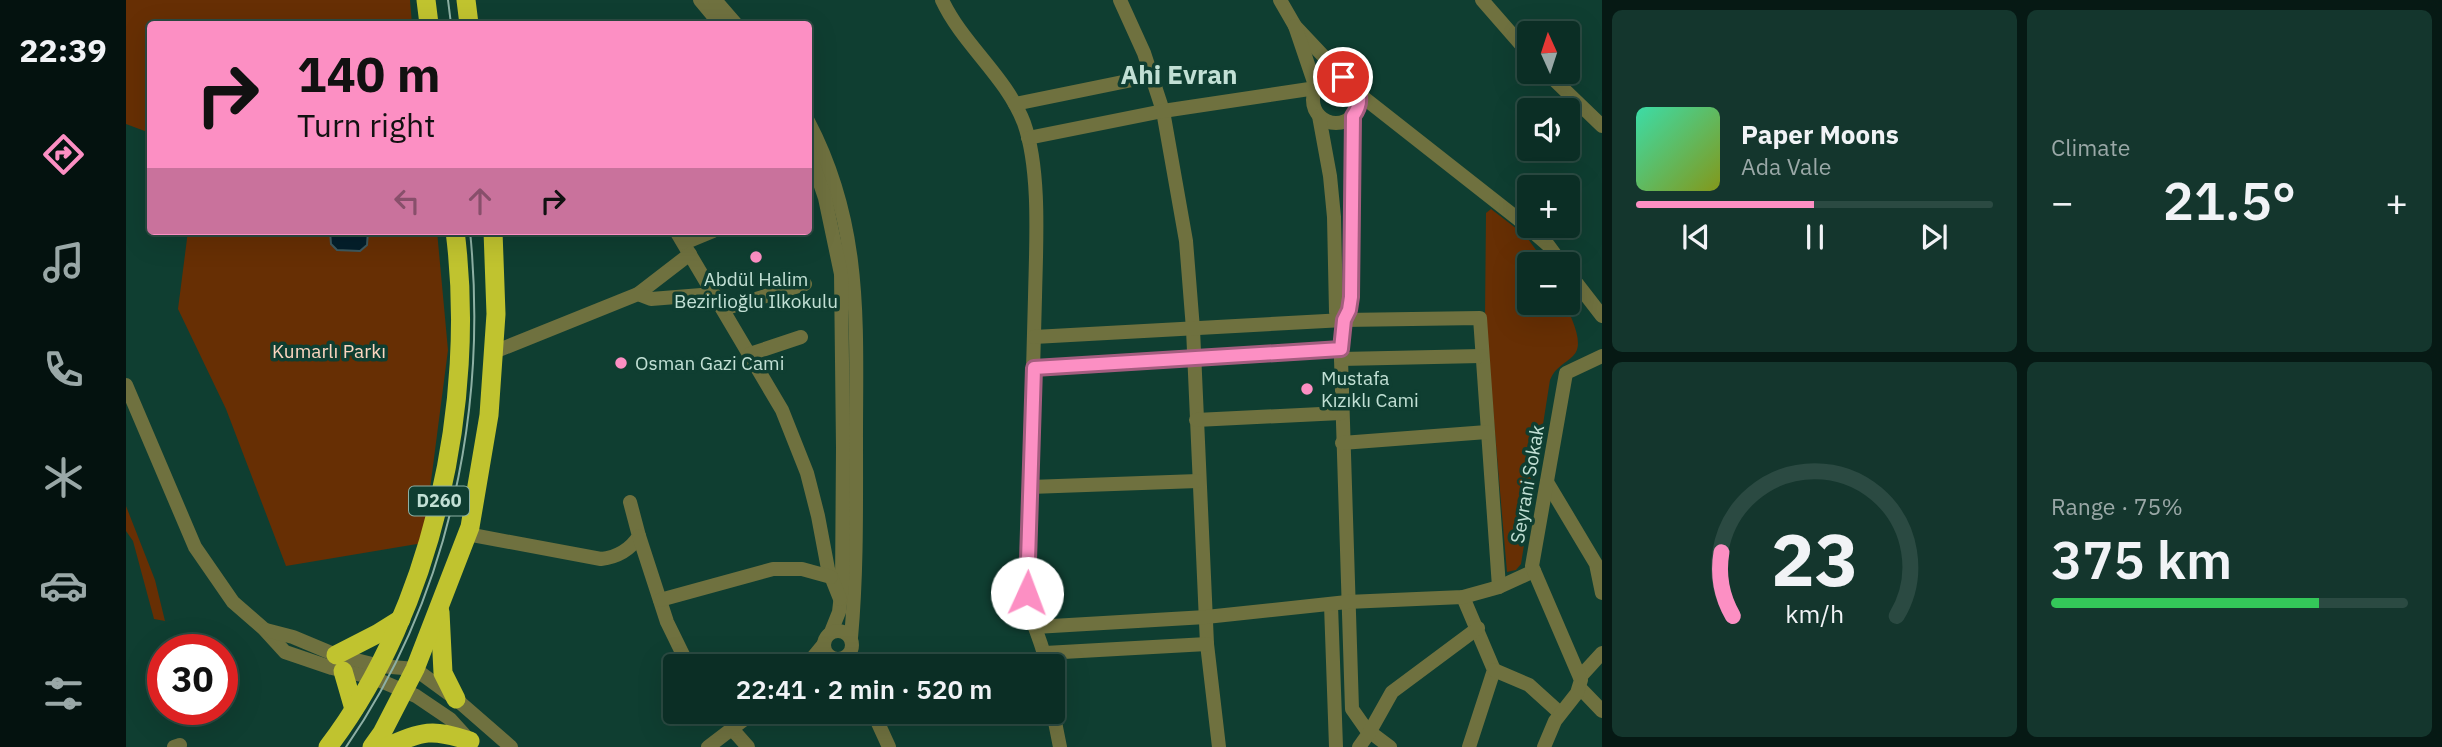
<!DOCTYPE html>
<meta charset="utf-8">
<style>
:root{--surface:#0b2e25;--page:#14362d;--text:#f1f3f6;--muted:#9aa8a7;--line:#2b4a42;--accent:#fc8fc3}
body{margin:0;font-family:"IBM Plex Sans",sans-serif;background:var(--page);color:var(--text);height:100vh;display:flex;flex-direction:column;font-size:26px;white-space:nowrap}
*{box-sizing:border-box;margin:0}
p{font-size:23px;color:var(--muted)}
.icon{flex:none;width:38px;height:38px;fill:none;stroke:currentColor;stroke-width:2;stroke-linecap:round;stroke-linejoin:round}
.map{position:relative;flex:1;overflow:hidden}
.sheet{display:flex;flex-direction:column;gap:10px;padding:10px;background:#061914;width:840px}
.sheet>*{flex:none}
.top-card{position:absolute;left:21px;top:21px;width:665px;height:214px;border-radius:7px;box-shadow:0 7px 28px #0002,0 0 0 2px var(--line);background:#fc8fc3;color:#111;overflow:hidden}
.needle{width:46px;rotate:357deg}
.tools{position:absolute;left:1391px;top:21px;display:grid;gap:14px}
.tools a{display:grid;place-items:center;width:63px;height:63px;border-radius:7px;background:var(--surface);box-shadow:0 7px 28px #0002,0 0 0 2px var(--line);font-size:35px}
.speed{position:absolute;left:21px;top:634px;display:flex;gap:14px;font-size:35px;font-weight:700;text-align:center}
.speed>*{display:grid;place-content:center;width:91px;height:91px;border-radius:50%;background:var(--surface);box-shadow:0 7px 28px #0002,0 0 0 2px var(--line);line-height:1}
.speed .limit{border:10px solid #d22;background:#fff;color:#111}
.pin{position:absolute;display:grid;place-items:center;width:60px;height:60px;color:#fff;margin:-30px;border:4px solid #fff;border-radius:50%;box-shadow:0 2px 7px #0007}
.me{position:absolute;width:77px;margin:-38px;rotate:2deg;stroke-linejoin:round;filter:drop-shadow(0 0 5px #0008)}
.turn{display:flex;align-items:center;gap:24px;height:147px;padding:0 35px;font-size:32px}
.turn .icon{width:91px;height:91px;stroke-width:2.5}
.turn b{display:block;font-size:49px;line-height:60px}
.lanes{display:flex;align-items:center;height:66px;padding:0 35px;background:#0003;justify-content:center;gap:35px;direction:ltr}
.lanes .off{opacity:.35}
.big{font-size:52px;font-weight:600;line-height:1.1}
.sheet .tile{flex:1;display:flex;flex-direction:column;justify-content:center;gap:10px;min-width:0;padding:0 24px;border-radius:10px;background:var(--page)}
.sheet .dial{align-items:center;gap:0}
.dial svg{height:182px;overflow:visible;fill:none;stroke:var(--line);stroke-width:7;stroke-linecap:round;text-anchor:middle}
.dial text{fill:var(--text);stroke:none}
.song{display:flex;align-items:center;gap:21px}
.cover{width:84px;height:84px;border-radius:10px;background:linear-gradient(135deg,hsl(160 70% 55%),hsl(70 70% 35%))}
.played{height:7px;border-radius:4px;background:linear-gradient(90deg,var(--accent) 50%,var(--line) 50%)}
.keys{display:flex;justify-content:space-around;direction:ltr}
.heat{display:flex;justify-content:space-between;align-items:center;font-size:38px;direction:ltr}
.charge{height:10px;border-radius:5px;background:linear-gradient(90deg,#34c759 75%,var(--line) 0)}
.sheet .tiles{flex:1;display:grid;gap:10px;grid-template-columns:repeat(2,1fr)}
.trip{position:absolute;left:537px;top:654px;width:402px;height:70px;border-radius:7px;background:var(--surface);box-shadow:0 7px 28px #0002,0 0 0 2px var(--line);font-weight:600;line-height:70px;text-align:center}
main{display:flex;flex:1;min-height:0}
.dock{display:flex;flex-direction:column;width:126px;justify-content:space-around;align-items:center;background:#04120f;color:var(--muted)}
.dock .icon{width:49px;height:49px}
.dock .on{color:var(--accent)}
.dock b{font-size:32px;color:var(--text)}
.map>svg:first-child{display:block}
.green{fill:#672f04}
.water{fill:#041f2b;stroke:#3d595e;stroke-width:2}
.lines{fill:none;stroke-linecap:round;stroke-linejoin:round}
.minor{stroke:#6f713f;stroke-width:14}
.highway{stroke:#c0c32f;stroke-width:19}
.tram{stroke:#8db0a4;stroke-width:2}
.route-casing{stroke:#a45d7f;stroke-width:18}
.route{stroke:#fc8fc3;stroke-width:12}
.poi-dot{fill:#fc8fc3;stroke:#0f3e31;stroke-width:2.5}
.labels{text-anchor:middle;stroke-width:7;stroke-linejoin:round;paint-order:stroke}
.shield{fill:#0f3e31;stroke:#8cafa4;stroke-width:2}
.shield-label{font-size:18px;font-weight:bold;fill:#c2e0d5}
.poi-label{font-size:19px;fill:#c2e0d5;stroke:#0f3e31;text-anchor:start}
.park-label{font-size:19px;fill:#fcd6c0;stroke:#0f3e31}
.street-label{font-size:19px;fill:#c2e0d5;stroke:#0f3e31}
.district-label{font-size:26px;font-weight:bold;fill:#c2e0d5;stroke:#0f3e31}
</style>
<main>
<nav class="dock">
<b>22:39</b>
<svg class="icon on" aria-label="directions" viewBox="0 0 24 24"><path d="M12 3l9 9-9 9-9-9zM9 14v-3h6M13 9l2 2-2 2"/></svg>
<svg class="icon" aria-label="music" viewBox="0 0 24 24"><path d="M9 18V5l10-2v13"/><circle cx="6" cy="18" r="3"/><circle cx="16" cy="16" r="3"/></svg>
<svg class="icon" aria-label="phone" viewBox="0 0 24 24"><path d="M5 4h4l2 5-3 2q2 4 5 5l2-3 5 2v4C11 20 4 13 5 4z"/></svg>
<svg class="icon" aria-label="climate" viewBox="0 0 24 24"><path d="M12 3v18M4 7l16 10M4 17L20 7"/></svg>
<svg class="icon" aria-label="car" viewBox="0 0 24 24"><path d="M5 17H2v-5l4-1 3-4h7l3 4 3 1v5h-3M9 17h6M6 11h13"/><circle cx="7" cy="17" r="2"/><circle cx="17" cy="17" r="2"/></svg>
<svg class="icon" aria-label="filters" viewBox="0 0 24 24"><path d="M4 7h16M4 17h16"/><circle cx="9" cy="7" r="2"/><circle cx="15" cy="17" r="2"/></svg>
</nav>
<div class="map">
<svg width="1476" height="747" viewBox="0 0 1476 747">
<rect width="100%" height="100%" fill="#0f3e31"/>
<g class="green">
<path d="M0 0H284L286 24H24V133L0 124Z"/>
<path d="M1365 209 1400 236 1420 264H1404V303H1439C1444 316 1460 344 1447 356 1438 365 1430 366 1424 380L1395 564 1390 570 1381 572 1359 317 1360 213Z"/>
<path d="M62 231H311L322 350 297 543 160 566 100 409 52 309Z"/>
<path d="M0 506 29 580 39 621 28 619 7 541 0 531Z"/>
</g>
<path class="water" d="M204 231H242L241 245 234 251 211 250 205 244Z"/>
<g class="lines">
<g class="minor">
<path d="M574 0 594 24"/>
<path d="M589 0 610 24"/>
<path d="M816 0C837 45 880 76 898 123 915 171 910 246 909 297 907 395 903 494 901 593 902 619 917 641 921 667"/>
<path d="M994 0 1018 53 1037 111 1060 241 1067 329 1081 644 1093 747"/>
<path d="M1154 0 1169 26 1217 77"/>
<path d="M1356 0 1404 55"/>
<path d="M1420 72 1476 126"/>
<circle cx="1210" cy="100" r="23"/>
<path d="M1233 94 1392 219 1422 245 1436 264"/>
<path d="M889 104 1026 76"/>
<path d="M1193 116 1204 176 1208 217 1210 312 1218 320"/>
<path d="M1227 116 1225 297 1223 310 1218 320 1215 359 1226 709 1240 729 1264 747"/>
<path d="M682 121C737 226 730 323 730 437 730 504 731 571 725 638"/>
<path d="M902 138 1037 111 1190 88 1169 26"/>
<path d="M682 148 699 198 715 274 717 448 716 586 713 612 705 632"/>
<path d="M550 231 656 410 681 473 692 516 702 569 714 599"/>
<path d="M558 243 587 231"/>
<path d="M1442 272 1476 316"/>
<path d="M512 294 564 254"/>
<path d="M597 309 679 284"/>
<path d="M908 337 1218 320 1354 318 1373 587"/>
<path d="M368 352 512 294 525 299 588 294"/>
<path d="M624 354 675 337"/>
<path d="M1215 359 1355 356"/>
<path d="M908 368 1215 349"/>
<path d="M0 385 69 547 107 602 138 629 159 652 206 668 248 678 290 696 324 719 344 741"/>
<path d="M1070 420 1215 413"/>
<path d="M1216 443 1361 432"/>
<path d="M1421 482 1470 564 1476 593"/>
<path d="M904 487 1072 481"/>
<path d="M341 534 475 559C492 557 504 550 513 536L504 502"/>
<path d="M513 536 541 622 563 667"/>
<path d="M1337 597 1368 670 1343 747"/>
<path d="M534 600 647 569H676L705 577"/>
<path d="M1205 605 1210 747"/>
<path d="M909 627 1080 617 1221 602 1337 597 1373 587 1408 571"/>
<path d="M140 630 167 637 210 655 254 666 289 669 330 699 385 747"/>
<circle cx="712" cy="645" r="14"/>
<path d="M919 653 1081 644"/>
<path d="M679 667 698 644"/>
<path d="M1368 670 1403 685 1434 713"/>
<path d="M1454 677 1476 653"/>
<path d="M1454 688 1476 711"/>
<path d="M747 712 763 747"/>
<path d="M927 712 934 747"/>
<path d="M606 729 622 747"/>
<path d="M48 747 54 745"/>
<path d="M582 747 628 712"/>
<path d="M1233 747 1243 733 1266 692 1352 628"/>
<path d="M1418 747 1429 721 1451 693 1455 680 1406 566 1440 373 1476 356"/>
</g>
<g class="highway">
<path d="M300 0 303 24"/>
<path d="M340 0 343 24"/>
<path d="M314 612 317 673 330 699"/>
<path d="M210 655 251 634 275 619"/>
<path d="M217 671 228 709"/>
<path d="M202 747C307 609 351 401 329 231"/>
<path d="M246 747 256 733 289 669 344 527 363 415 370 314 367 231"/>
<path d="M260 747C298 731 305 728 344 741"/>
</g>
<g class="tram">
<path d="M322 0 325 24"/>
<path d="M220 747C323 598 362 410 344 231"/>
</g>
</g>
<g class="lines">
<defs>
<path id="route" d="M901 593 908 368 1215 349 1218 320 1223 310 1225 297 1227 116C1238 101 1234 86 1217 77"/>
</defs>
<use href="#route" class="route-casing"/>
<use href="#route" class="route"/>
</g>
<g class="poi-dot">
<circle cx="630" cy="257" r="7"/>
<circle cx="495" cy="363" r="7"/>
<circle cx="1181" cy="389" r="7"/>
</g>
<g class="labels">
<rect class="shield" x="283" y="486.5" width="60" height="29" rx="5"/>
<g class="shield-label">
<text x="313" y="507">D260</text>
</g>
<g class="poi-label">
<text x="630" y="286" text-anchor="middle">Abdül Halim<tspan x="630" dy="22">Bezirlioğlu Ilkokulu</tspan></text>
<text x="509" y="370">Osman Gazi Cami</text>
<text x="1195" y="385">Mustafa<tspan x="1195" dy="22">Kızıklı Cami</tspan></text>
</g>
<g class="park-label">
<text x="203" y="358">Kumarlı Parkı</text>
</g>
<g class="street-label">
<text transform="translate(1401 484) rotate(-80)" y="7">Seyrani Sokak</text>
</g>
<g class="district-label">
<text x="1053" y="84">Ahi Evran</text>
</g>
</g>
</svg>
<div class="tools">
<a><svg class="needle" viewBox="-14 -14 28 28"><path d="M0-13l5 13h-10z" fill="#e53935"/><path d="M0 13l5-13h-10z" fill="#9aa8a7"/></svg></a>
<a><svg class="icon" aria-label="sound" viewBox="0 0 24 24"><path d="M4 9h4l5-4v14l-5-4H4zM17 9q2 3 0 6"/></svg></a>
<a>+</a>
<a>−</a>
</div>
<div class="speed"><div class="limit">30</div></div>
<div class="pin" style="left:1217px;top:77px;background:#d93025"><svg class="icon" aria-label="arrive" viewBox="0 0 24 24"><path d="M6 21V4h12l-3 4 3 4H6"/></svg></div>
<svg class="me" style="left:901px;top:593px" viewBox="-20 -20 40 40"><circle r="19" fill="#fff"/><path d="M0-13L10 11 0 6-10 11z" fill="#fc8fc3"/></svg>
<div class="trip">22:41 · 2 min · 520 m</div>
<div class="top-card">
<div class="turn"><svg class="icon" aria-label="right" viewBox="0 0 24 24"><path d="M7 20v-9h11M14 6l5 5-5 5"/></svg><div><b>140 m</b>Turn right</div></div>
<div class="lanes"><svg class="icon off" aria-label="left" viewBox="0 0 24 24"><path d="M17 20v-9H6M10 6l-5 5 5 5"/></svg><svg class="icon off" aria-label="ahead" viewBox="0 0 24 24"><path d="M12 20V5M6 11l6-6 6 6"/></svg><svg class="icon" aria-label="right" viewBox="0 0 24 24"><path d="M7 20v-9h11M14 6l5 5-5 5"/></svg></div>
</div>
</div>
<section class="sheet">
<div class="tiles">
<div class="tile">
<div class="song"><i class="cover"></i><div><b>Paper Moons</b><p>Ada Vale</p></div></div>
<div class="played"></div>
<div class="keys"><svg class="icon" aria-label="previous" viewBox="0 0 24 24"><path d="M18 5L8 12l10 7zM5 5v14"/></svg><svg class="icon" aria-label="pause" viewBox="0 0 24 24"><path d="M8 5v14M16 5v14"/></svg><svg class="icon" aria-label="next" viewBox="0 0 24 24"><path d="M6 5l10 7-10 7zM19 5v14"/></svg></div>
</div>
<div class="tile"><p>Climate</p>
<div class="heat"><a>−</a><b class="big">21.5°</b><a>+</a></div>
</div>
<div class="tile dial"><svg viewBox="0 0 100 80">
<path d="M14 69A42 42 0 1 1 86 69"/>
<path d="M14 69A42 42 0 0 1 9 41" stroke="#fc8fc3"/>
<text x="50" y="56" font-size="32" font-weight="700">23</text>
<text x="50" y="72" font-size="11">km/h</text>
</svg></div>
<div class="tile"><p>Range · 75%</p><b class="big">375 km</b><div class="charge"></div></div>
</div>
</section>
</main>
